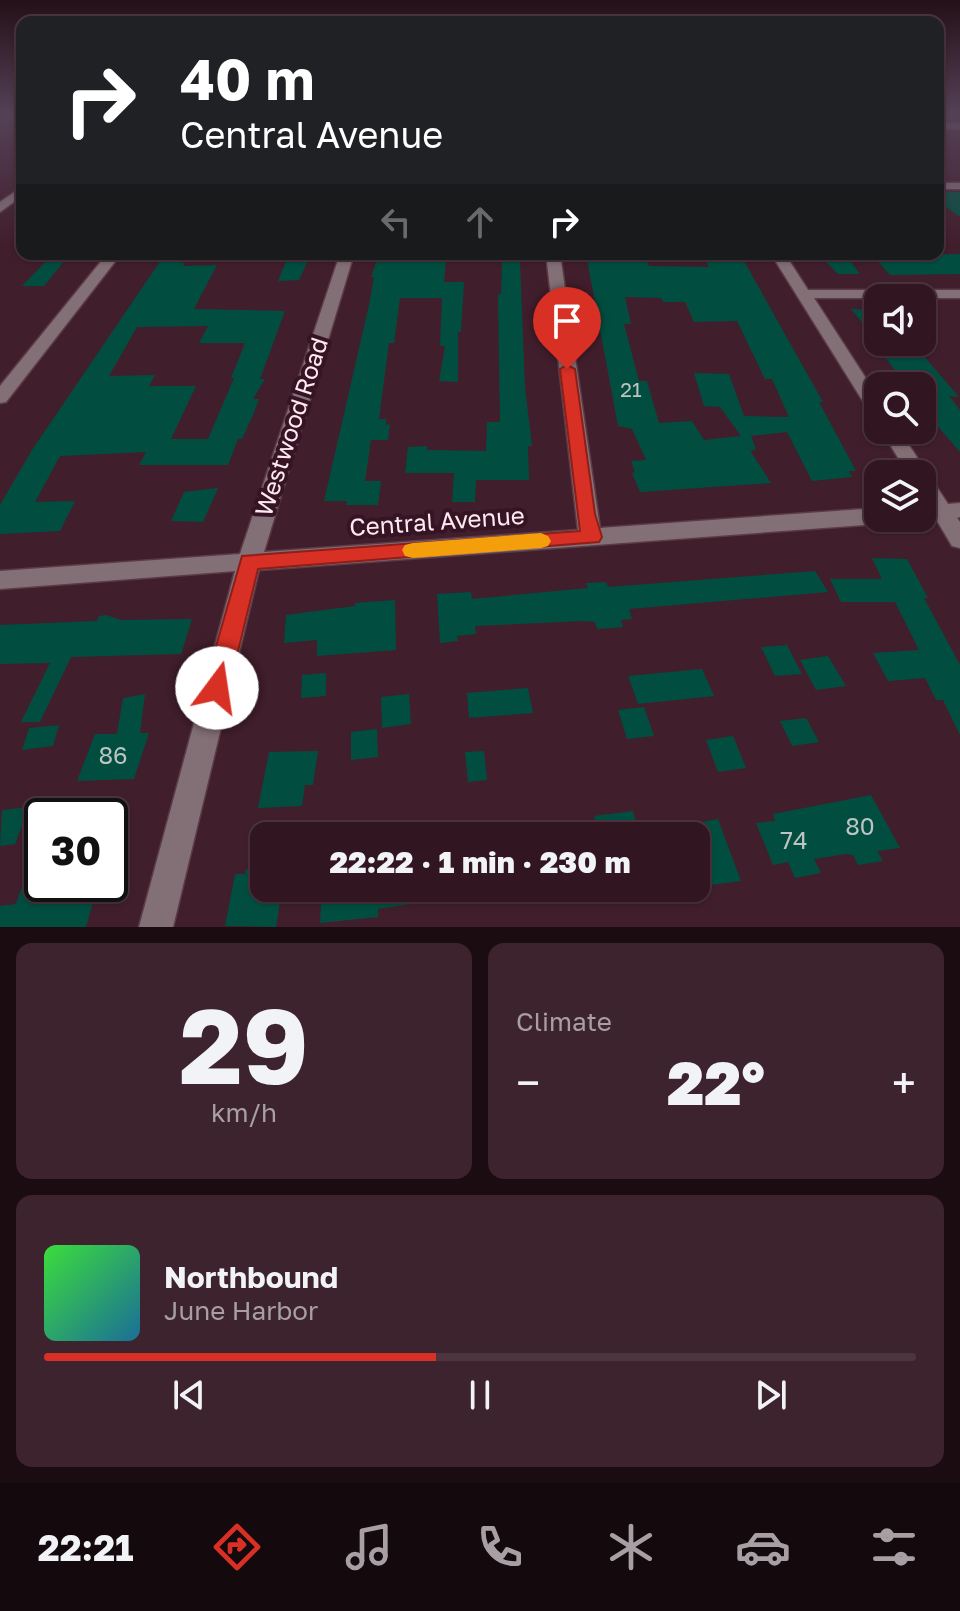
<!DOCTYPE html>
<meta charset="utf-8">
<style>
:root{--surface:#311621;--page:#3d232e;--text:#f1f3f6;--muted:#a89fa5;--line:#4c353f;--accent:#d93025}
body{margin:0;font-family:"Golos Text",sans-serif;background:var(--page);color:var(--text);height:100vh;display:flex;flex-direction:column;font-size:30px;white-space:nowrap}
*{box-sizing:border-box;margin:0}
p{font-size:26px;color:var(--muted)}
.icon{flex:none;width:44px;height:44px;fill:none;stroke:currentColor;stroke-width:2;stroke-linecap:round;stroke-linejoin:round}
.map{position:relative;height:927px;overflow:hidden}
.panel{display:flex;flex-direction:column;gap:16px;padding:16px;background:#1b0c12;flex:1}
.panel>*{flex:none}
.hud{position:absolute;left:16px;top:16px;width:928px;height:244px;border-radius:16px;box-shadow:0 2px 6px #0004,0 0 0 2px var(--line);background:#202124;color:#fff;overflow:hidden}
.controls{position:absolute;left:864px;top:284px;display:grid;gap:16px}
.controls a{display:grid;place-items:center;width:72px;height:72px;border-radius:16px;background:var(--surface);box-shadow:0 2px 6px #0004,0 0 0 2px var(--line);font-size:40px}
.speed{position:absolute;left:24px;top:798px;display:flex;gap:16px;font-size:40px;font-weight:700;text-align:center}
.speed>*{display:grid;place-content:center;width:104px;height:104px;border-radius:50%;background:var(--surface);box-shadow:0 2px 6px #0004,0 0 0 2px var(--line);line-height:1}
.speed .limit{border:4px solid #111;border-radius:12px;background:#fff;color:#111}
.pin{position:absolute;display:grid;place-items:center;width:68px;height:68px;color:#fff;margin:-82px -34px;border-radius:50% 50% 50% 0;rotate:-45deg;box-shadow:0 0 8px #0007}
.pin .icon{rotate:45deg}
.me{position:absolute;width:88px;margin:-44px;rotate:14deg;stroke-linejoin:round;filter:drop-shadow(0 0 6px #0008)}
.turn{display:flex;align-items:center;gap:28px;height:168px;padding:0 32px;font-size:36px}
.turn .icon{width:104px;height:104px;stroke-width:2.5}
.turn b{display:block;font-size:56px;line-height:68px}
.lanes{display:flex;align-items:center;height:76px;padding:0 32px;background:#0003;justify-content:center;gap:40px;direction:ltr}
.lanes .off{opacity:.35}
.big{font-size:60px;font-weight:800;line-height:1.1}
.panel .tile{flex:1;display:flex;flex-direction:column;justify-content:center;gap:12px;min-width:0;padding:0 28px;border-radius:16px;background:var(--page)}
.panel .dial{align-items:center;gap:0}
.dial b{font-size:104px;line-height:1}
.song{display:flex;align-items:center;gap:24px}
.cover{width:96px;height:96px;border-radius:12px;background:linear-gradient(135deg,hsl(120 70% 55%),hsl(200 70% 35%))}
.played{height:8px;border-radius:4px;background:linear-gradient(90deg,var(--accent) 45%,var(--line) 45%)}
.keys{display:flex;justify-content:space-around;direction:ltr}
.heat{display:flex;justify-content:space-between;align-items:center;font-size:44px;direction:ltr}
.panel .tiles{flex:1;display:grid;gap:16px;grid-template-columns:1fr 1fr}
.tile:last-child{grid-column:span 2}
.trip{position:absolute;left:250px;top:822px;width:460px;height:80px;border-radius:16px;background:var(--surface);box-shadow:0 2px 6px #0004,0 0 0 2px var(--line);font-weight:800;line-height:80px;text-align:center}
.dock{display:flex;height:128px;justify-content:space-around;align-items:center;background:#14090d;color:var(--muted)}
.dock .icon{width:56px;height:56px}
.dock .selected{color:var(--accent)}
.dock b{font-size:36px;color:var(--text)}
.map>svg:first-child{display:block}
.building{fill:#014e40;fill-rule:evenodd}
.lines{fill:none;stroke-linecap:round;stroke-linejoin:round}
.minor-casing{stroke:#5b3b47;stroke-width:3}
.minor{fill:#837076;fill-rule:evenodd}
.route{fill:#d93025;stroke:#8d1f18;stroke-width:2}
.slow{fill:#f59e0b}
.labels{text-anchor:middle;stroke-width:8;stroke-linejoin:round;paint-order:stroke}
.number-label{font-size:20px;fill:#bec3c4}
.street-label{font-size:24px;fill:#fdeaf0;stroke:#361423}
.near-number-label{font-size:24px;fill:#bec3c4}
</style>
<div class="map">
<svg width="960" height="927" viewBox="0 0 960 927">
<rect width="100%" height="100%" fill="#411e2c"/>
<g class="building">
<path d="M938 192H960V217L945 206H938Z"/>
<path d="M53 254H70L44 286H22Z"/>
<path d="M289 254H311L299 280 278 281Z"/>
<path d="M379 254H413L412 259 446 260 444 282H464L461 332H458V382L439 381 445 346H440L442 298H400L394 343H389L379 419H386V425L390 424 388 440H371L365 481H381L378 505H346L347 501H324L369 305 374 277H371Z"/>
<path d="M586 254H609L613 259 645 258 649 266 709 267 706 261H744L823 402H819L856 471H849L852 477 812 481 787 432 751 436 756 449 751 451 746 444 771 483 640 492 632 473 635 472 631 461 646 460 632 429 618 426ZM625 297 661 298 663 302H685L694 322 737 321 765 379H772L789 417 744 416 729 374 694 373 704 406 720 407 741 436 704 440 692 421 659 423 647 381H639L624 324H631Z"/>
<path d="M818 254H845L860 274H838Z"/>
<path d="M960 254V274L890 275 873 256Z"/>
<path d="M163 257H185L181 263H185L183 266 217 265 194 309 285 311 263 371 260 379H265L253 399H259L253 415 242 439H238L228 465H139L146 452 60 456 35 502 75 501 60 531 0 534V505L32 450ZM208 326 199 343H245L231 378H234L208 439H171L196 386H149L155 375 109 376 137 327Z"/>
<path d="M502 262H520L525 387 532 446H528L529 480H476L475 502H452L454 473H405L408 447 427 446V450L486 451 487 422H500L498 294H501Z"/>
<path d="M851 309 878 310V342Z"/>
<path d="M877 346 916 347 959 397 949 396 960 410V452L928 415H934L922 402V381L902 380Z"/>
<path d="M218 488 203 522 171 521 184 492Z"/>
<path d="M872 558 907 559 928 598H924L960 665V735L943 700H936L925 678 888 681 873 653 919 650 895 602H841L830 579H882Z"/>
<path d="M815 571 828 592 629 609 632 619 621 620 623 627 597 629 595 622 583 621 475 626 476 634 457 636 458 641 440 643 437 594 471 592 472 599 588 588 586 583 606 582 608 587Z"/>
<path d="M395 600 396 650 317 656V640L284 643 286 615 355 606V603Z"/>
<path d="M106 615 121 620 192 619 181 654 71 657 40 722H21L50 663 0 664V625L97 621 99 616Z"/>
<path d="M787 645 802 674 775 676 761 647Z"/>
<path d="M828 656 846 686 816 690 800 660Z"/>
<path d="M702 669 714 696 638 704 628 676Z"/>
<path d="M326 673V696L301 698 302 675Z"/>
<path d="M528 688 533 713 469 718 467 693Z"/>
<path d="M145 694 140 733H149L134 779 77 781 95 734H117L123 698Z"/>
<path d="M409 694 411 724 382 728 381 697Z"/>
<path d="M644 707 654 736 627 739 618 710Z"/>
<path d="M806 718 819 742 792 746 780 721Z"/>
<path d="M59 725 53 746 22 750 29 728Z"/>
<path d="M377 729 378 757 351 760V732Z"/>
<path d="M733 736 746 768 718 772 706 740Z"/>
<path d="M318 751 313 785H305L302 806 258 808 269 752Z"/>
<path d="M484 751 487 780 468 782 465 752Z"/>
<path d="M871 795 900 848 877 851 883 861 858 865 853 855 846 854 814 859 821 873 795 878 788 862 773 865 756 823 775 821 773 814Z"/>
<path d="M29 807 15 844 0 846 2 810Z"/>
<path d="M633 811 640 836H600L594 816Z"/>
<path d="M718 819 741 881 696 887V823Z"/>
<path d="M264 868V888H282L276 927 225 926 235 874H245L246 869Z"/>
<path d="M48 884H93L92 888H97L86 927H0V906L16 904 21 889 47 887Z"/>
<path d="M322 888H451V898L378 909V917L320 923Z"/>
</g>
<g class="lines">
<defs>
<g id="minor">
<rect x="938" y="123" width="22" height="6"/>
<rect x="938" y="183" width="22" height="6"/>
<path d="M22 187V196L0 212V202Z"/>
<path d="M107 254H121L6 402 0 403V386Z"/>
<path d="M340 254H354L264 552 578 530 546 254H560L600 528 878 508V518H888L878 524 259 570 173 927H139L235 571 0 589V571L240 554Z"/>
<path d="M771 254H785L808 290H960V298H814L878 397V417L869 411Z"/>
<path d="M881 430H899L948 504 960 503V517L957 518 960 522V548L952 546 936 519 914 518H922V506L927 505 922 497V474H908Z"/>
</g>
</defs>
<use href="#minor" class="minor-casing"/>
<use href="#minor" class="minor"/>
</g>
<linearGradient id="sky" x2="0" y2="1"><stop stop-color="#241018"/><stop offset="0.47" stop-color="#544156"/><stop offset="1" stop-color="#544156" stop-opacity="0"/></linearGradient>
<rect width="960" height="244" fill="url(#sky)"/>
<path class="route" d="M567 365 575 369 595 514 602 537 599 542 258 569 229 688 226 695 217 699 208 695 204 688 242 556 580 531 560 369Z"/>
<path class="slow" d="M541 533 548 536 551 541 548 546 541 548 413 558 405 556 402 550 405 545 413 543Z"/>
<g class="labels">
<g class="number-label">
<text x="631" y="397">21</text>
</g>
<g class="street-label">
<text transform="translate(292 427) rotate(-72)" y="8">Westwood Road</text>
<text transform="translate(437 522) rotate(-4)" y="8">Central Avenue</text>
</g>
<g class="near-number-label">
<text x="113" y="764">86</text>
<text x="860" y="835">80</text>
<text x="794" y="849">74</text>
</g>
</g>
</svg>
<div class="controls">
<a><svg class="icon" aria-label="sound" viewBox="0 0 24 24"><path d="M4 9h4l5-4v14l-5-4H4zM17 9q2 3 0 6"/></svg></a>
<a><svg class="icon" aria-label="search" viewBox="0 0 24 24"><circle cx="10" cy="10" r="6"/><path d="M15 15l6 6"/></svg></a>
<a><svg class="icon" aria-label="layers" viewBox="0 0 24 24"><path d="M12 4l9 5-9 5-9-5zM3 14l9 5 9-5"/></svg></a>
</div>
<div class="speed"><div class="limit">30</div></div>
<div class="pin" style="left:567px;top:369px;background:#d93025"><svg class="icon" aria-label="arrive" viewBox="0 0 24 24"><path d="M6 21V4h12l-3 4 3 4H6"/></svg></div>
<svg class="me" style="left:217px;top:688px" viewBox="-20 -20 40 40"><circle r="19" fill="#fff"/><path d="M0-13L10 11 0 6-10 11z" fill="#d93025"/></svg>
<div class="trip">22:22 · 1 min · 230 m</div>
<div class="hud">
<div class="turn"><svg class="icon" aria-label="right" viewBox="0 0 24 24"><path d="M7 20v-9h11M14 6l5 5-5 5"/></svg><div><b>40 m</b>Central Avenue</div></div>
<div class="lanes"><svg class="icon off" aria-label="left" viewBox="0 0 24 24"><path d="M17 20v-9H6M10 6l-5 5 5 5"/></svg><svg class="icon off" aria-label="ahead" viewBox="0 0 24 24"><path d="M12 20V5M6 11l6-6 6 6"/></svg><svg class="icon" aria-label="right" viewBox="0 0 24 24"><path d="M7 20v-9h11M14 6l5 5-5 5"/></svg></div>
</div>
</div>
<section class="panel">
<div class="tiles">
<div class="tile dial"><b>29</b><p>km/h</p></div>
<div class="tile"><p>Climate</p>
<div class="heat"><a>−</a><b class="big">22°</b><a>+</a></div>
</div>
<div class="tile">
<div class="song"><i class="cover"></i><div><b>Northbound</b><p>June Harbor</p></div></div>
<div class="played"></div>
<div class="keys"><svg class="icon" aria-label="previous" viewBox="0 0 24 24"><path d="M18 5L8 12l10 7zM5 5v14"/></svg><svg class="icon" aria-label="pause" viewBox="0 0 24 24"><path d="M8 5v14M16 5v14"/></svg><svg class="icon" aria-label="next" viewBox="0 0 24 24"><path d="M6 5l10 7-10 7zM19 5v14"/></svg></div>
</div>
</div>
</section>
<nav class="dock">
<b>22:21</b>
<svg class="icon selected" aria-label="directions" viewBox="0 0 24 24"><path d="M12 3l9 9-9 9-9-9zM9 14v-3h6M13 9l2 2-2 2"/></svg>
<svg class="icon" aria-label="music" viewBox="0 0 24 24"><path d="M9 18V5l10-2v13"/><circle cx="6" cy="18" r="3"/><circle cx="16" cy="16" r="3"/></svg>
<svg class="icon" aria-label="phone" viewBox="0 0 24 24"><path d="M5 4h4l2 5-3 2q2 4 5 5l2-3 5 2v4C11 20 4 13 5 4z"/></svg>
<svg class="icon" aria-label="climate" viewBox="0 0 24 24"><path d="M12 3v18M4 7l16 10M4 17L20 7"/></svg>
<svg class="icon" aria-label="car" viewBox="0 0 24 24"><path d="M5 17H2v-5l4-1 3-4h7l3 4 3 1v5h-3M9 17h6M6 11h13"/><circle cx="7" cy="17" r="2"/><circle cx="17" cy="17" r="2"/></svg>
<svg class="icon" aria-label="filters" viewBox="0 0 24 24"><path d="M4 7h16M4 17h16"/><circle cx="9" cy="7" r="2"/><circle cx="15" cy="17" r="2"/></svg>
</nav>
